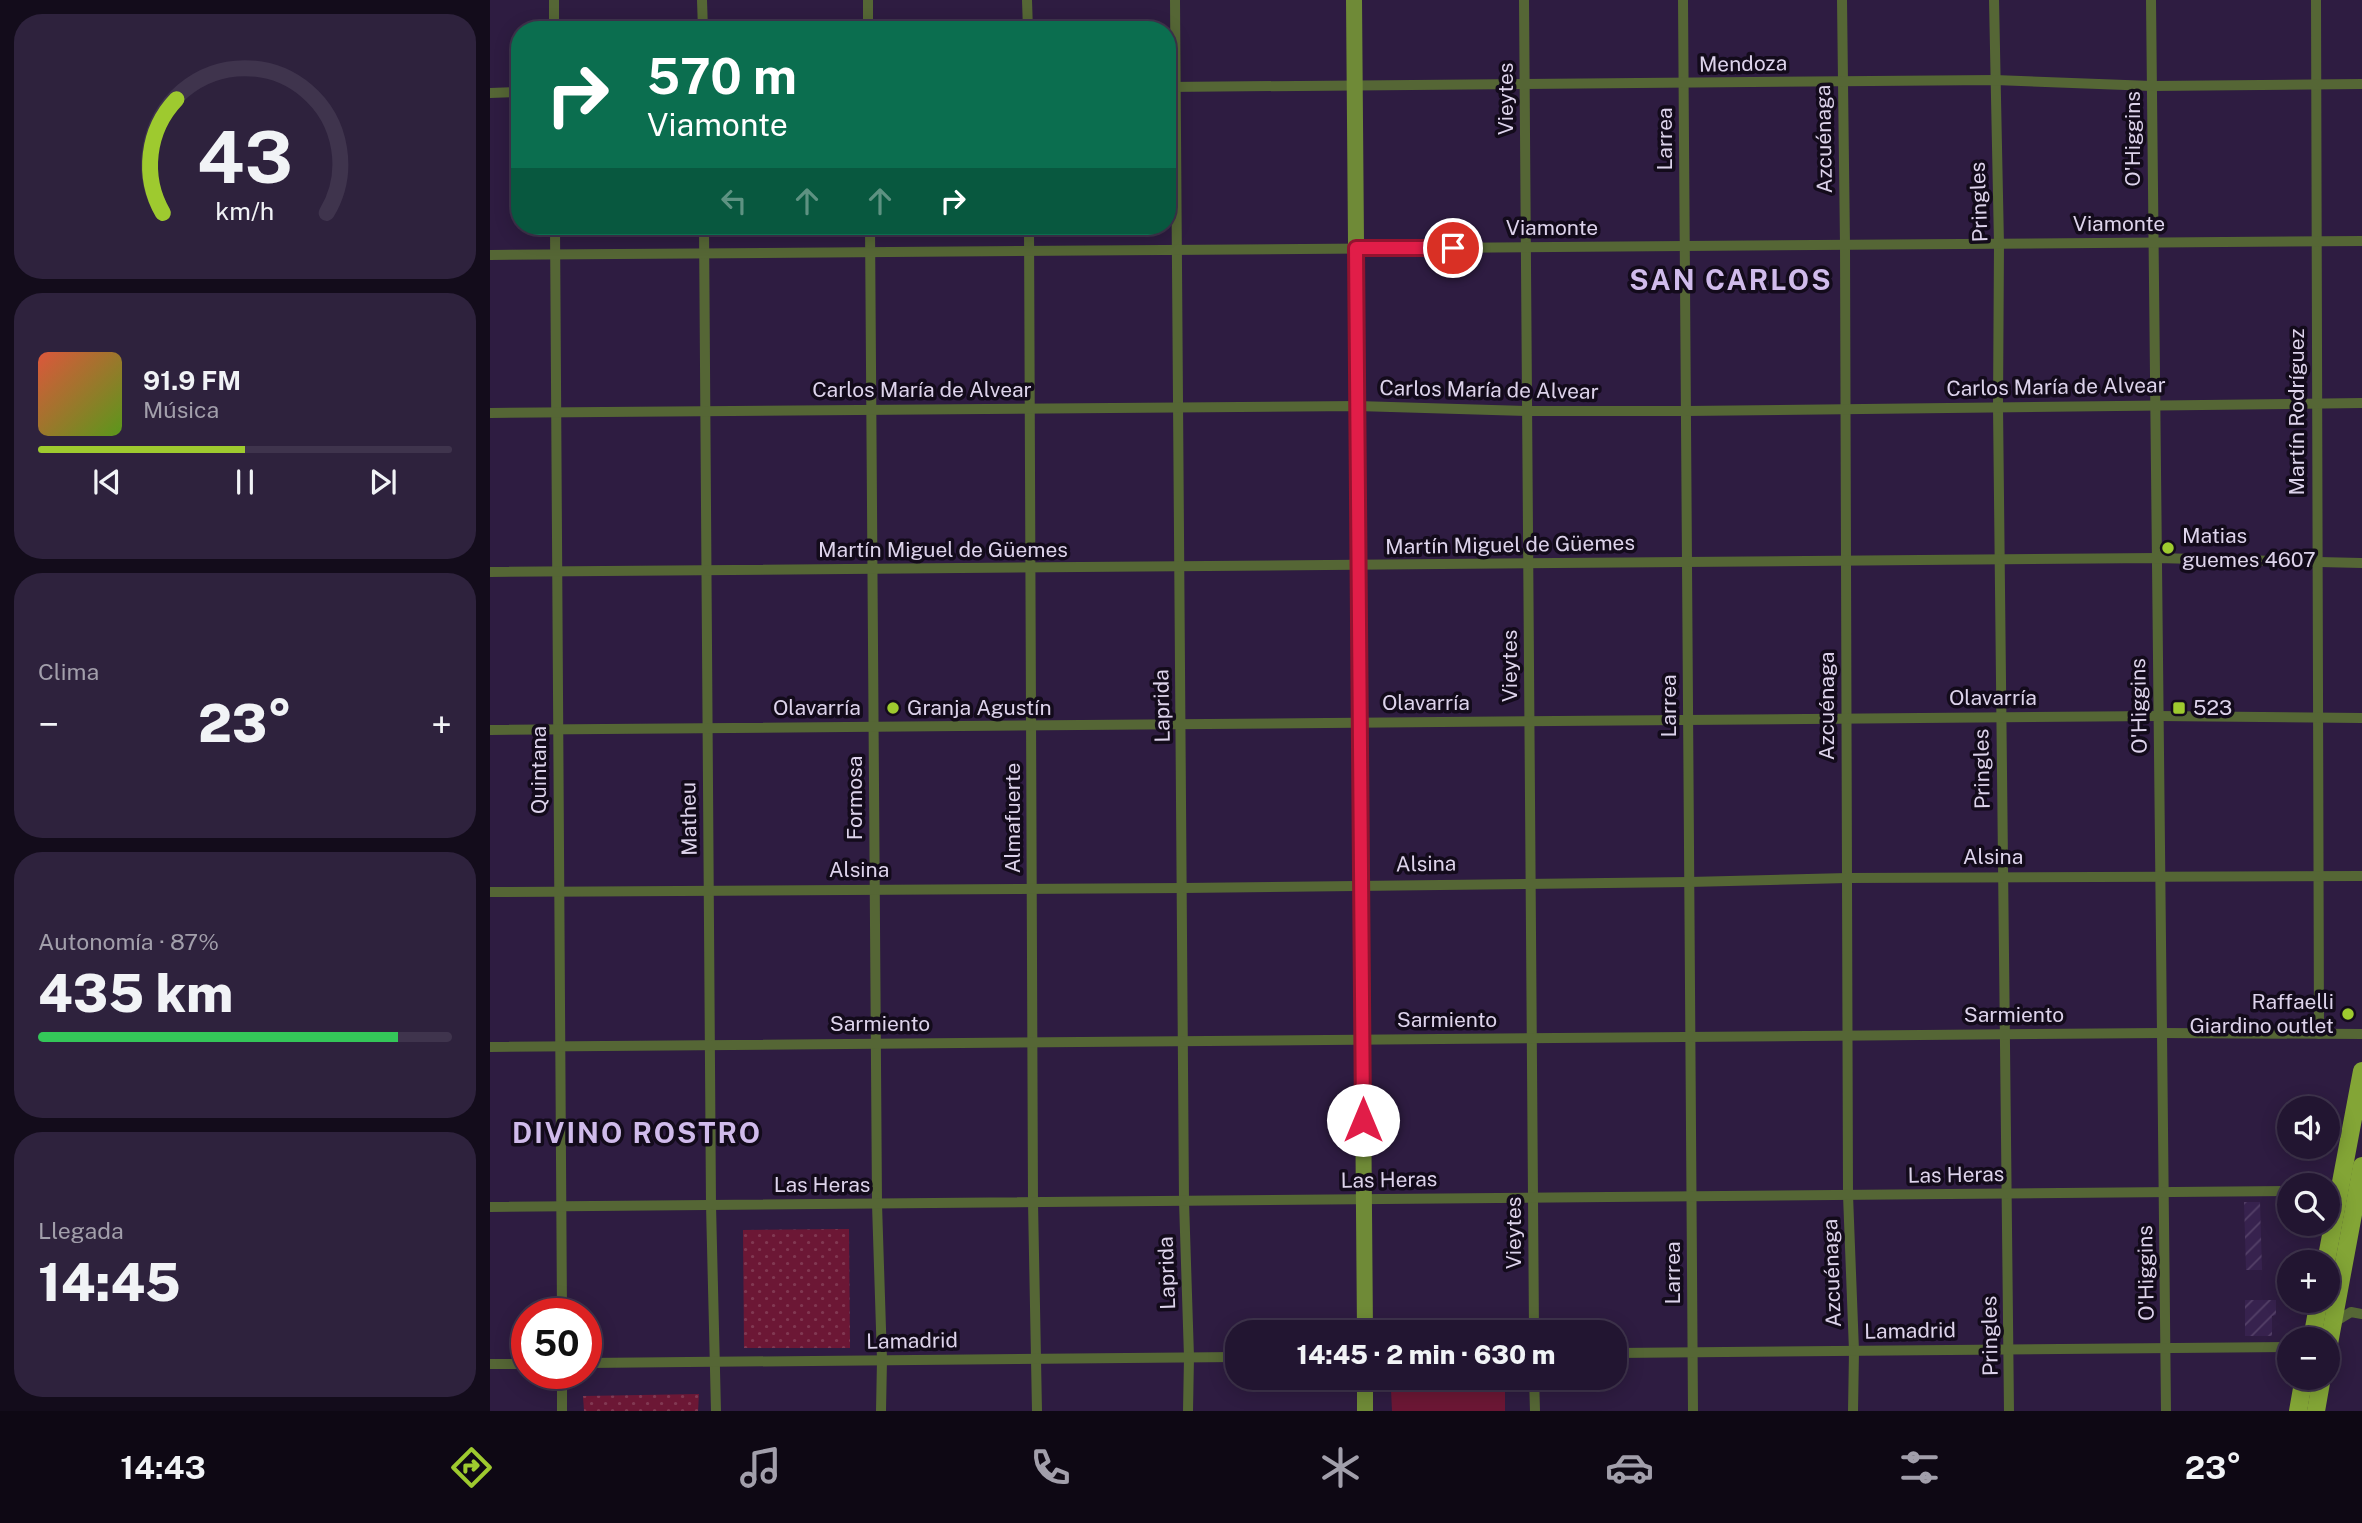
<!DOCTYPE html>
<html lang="es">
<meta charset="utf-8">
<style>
:root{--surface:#221531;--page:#2e223d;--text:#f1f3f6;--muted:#a29fab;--line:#3f344d;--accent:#9eca2f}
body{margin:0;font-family:"Public Sans",sans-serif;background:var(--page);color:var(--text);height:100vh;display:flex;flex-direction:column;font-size:26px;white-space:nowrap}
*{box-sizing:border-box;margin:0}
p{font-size:23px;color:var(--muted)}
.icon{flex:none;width:38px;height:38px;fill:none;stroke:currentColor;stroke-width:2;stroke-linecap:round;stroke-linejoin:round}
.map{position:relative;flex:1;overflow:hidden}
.details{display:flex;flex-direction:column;gap:14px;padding:14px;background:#130c1b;width:490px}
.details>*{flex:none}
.top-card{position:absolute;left:21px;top:21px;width:665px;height:214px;border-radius:28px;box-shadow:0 4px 18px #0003,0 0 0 2px var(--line);background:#0b6e4f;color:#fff;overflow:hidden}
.fabs{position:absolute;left:1787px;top:1096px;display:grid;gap:14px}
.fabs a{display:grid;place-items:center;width:63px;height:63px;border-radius:50%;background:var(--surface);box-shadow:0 4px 18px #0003,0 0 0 2px var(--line);font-size:35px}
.speed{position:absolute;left:21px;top:1298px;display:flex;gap:14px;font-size:35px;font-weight:700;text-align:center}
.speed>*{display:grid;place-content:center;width:91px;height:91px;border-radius:50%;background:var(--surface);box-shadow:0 4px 18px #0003,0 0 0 2px var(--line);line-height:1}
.speed .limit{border:10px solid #d22;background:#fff;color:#111}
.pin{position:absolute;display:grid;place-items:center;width:60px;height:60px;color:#fff;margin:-30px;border:4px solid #fff;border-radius:50%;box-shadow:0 2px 7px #0007}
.me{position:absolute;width:77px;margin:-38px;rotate:0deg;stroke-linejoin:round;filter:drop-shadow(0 0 5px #0008)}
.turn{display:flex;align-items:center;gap:24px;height:147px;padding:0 21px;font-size:32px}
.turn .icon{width:91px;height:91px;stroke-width:2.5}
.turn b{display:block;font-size:49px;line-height:60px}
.lanes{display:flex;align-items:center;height:66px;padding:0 21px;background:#0003;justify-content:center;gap:35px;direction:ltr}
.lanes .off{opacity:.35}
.big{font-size:52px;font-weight:800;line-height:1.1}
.details .card{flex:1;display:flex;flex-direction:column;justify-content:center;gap:10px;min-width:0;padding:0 24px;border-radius:28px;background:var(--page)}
.details .dial{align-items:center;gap:0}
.dial svg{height:182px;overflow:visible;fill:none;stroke:var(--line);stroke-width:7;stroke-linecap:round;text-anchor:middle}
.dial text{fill:var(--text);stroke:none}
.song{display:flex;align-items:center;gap:21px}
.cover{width:84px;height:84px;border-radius:10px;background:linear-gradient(135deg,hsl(10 70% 55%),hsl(90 70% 35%))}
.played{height:7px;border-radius:4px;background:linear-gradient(90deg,var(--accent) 50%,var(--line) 50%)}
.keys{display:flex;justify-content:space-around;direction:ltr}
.heat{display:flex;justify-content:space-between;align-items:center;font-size:38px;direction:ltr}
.charge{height:10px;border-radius:5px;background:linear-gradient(90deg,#34c759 87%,var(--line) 0)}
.trip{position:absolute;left:735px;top:1320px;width:402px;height:70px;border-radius:28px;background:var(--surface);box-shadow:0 4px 18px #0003,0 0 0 2px var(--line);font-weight:800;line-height:70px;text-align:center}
.menu{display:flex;height:112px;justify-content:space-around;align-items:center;background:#0e0814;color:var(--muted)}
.menu .icon{width:49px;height:49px}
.menu .on{color:var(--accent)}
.menu b{font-size:32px;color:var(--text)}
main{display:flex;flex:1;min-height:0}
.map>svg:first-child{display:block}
.industrial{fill:url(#industrial-furrows)}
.green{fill:#6c1735}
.park{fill:url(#park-dots)}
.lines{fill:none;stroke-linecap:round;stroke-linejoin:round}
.minor{stroke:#556635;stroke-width:10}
.secondary{stroke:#6f8a37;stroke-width:16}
.primary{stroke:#83a536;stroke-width:18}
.route-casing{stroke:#92132f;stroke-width:18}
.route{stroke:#e11d48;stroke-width:12}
.poi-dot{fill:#9eca2f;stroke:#130b1b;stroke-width:2.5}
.labels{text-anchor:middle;stroke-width:7;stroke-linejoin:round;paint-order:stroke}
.street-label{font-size:21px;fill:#ddd3eb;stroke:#130b1b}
.poi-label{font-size:21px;fill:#ddd3eb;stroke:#130b1b;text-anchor:start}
.district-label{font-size:28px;font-weight:bold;letter-spacing:2px;fill:#d0bbeb;stroke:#130b1b}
</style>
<main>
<section class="details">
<div class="card dial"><svg viewBox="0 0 100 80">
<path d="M14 69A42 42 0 1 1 86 69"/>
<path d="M14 69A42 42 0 0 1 20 19" stroke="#9eca2f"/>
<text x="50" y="56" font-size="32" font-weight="700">43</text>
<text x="50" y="72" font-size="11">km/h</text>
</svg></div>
<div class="card">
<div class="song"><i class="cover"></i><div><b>91.9 FM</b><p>Música</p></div></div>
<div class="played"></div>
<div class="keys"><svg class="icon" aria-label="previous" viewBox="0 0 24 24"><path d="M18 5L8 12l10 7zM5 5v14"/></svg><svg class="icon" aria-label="pause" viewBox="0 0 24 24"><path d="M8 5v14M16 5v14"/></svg><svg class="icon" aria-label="next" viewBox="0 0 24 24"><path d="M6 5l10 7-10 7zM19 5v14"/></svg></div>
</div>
<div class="card"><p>Clima</p>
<div class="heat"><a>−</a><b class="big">23°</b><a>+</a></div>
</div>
<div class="card"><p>Autonomía · 87%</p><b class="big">435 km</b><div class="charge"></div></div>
<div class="card"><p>Llegada</p><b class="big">14:45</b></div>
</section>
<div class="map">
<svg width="1872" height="1411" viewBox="0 0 1872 1411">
<defs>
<pattern id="industrial-furrows" width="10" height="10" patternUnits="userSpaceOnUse" patternTransform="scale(1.75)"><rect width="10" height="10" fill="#37224e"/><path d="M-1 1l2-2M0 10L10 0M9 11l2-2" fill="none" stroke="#544168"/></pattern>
<pattern id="park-dots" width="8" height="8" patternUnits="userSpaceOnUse" patternTransform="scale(1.75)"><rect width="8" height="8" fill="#6c1735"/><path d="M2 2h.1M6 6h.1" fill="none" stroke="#813852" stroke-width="1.8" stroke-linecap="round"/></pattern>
</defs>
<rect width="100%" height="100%" fill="#2e1c41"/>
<g class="industrial">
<path d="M1754 1202H1770L1772 1270H1756Z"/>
<path d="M1755 1300H1786V1315L1782 1316V1336H1755Z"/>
</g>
<path class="green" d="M1015 1389V1411H902L901 1390Z"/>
<g class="park">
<path d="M359 1229 360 1348H254L253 1230Z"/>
<path d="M209 1394 208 1411H94L93 1396Z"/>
</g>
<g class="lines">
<g class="minor">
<path d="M64 0V30"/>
<path d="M212 0 213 30"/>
<path d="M537 0 538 30"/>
<path d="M685 0 694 1201 699 1357 698 1411"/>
<path d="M1034 0 1044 1332"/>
<path d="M1193 0 1203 1411"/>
<path d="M1352 0 1355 245 1358 1195 1364 1351 1363 1411"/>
<path d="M1504 0 1509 244 1508 406 1519 1411"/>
<path d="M1661 0 1676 1411"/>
<path d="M1826 0 1829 1034"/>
<path d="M378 30V0"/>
<path d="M677 87 1505 80 1662 86 1872 84"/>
<path d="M0 93 30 92"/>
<path d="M65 226 72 1314"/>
<path d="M214 226 221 1205 226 1411"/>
<path d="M380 226 387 1204 392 1360 391 1411"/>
<path d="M539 226 543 1202 547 1411"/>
<path d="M0 255 1872 241"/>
<path d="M0 413 867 406 1037 411H1196L1872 403"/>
<path d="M0 572 1666 558 1872 563"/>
<path d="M0 730 1668 716 1872 718"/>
<path d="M0 892 693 888 1199 882 1357 878 1872 876"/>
<path d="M0 1047 1671 1033 1872 1034"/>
<path d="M0 1207 1799 1191"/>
<path d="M1843 1323 1861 1312 1872 1314"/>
<path d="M1125 1353 1799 1347"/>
<path d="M96 1363 747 1357"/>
<path d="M0 1364H37"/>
<path d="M72 1374V1411"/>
<path d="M1044 1377 1045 1411"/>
</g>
<g class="secondary">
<path d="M864 0 875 1332"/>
<path d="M875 1377V1411"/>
</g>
<g class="primary">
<path d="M1836 1262 1872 1071"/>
<path d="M1822 1339 1829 1300"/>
<path d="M1838 1349 1872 1166"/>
<path d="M1808 1411 1814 1377"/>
<path d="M1826 1411 1832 1377"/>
</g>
</g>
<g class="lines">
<defs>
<path id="route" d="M873 1120 866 248H963"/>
</defs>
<use href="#route" class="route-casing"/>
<use href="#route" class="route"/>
</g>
<g class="poi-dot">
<circle cx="1678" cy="548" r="7"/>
<circle cx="403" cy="708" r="7"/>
<rect x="1682" y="701" width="14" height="14" rx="3.5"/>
<circle cx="1858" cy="1014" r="7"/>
</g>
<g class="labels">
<g class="street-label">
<text transform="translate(1253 64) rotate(-1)" y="7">Mendoza</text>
<text transform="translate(1016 99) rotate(-90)" y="7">Vieytes</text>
<text transform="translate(1175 139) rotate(-90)" y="7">Larrea</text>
<text transform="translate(1334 139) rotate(-91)" y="7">Azcuénaga</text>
<text transform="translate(1643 139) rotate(-90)" y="7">O'Higgins</text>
<text transform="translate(1489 202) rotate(-92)" y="7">Pringles</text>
<text x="1629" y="231">Viamonte</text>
<text x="1062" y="235">Viamonte</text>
<text transform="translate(1566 387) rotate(-1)" y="7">Carlos María de Alvear</text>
<text x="432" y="397">Carlos María de Alvear</text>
<text transform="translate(999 390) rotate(1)" y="7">Carlos María de Alvear</text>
<text transform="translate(1807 412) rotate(-90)" y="7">Martín Rodríguez</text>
<text transform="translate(1020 545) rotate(-1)" y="7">Martín Miguel de Güemes</text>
<text x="453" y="557">Martín Miguel de Güemes</text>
<text transform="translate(1020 666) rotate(-90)" y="7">Vieytes</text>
<text x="1503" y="705">Olavarría</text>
<text x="936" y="710">Olavarría</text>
<text transform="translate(672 706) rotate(-91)" y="7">Laprida</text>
<text transform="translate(1179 706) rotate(-90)" y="7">Larrea</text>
<text transform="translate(1337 706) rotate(-90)" y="7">Azcuénaga</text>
<text transform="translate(1649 706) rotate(-91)" y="7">O'Higgins</text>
<text x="327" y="715">Olavarría</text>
<text transform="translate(1492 769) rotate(-91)" y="7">Pringles</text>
<text transform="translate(49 770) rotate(-90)" y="7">Quintana</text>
<text transform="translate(365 798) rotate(-90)" y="7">Formosa</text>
<text transform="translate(523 818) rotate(-90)" y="7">Almafuerte</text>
<text transform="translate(199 819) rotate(-91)" y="7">Matheu</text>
<text x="1503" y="864">Alsina</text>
<text transform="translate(936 864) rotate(-1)" y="7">Alsina</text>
<text x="369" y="877">Alsina</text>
<text x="1524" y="1022">Sarmiento</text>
<text x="957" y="1027">Sarmiento</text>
<text x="390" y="1031">Sarmiento</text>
<text transform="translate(1466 1175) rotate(-1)" y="7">Las Heras</text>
<text transform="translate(899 1180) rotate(-1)" y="7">Las Heras</text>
<text x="332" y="1192">Las Heras</text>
<text transform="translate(1024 1233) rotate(-90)" y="7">Vieytes</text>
<text transform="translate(677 1273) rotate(-92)" y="7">Laprida</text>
<text transform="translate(1183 1273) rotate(-90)" y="7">Larrea</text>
<text transform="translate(1342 1273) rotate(-92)" y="7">Azcuénaga</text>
<text transform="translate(1656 1273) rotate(-91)" y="7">O'Higgins</text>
<text transform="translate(1420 1331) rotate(-1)" y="7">Lamadrid</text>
<text transform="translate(1500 1336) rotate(-91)" y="7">Pringles</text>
<text transform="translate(422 1341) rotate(-1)" y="7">Lamadrid</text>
</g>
<g class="poi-label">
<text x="1692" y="543">Matias<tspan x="1692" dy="24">guemes 4607</tspan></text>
<text x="417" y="715">Granja Agustín</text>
<text x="1703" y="715">523</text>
<text x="1844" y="1009" text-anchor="end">Raffaelli<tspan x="1844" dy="24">Giardino outlet</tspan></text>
</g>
<g class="district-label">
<text x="1241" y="290">SAN CARLOS</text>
<text x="147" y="1143">DIVINO ROSTRO</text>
</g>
</g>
</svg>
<div class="fabs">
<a><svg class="icon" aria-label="sound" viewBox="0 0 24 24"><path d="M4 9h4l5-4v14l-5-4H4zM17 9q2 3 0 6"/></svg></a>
<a><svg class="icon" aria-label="search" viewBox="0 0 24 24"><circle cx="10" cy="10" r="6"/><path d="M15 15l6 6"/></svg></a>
<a>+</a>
<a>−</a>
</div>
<div class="speed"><div class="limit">50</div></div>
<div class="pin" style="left:963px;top:248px;background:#d93025"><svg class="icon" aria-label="arrive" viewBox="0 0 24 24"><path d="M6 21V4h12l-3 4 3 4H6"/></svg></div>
<svg class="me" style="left:873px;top:1120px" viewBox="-20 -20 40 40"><circle r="19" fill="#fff"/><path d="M0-13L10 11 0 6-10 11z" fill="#e11d48"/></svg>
<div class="trip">14:45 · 2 min · 630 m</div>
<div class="top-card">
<div class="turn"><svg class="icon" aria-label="right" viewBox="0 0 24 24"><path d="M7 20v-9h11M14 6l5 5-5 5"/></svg><div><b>570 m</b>Viamonte</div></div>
<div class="lanes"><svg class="icon off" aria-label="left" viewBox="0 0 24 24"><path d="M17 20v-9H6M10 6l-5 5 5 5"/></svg><svg class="icon off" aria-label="ahead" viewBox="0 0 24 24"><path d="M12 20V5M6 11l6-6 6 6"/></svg><svg class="icon off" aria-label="ahead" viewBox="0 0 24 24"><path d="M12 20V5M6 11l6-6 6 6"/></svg><svg class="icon" aria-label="right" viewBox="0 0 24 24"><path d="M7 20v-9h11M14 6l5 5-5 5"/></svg></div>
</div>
</div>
</main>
<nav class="menu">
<b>14:43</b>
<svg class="icon on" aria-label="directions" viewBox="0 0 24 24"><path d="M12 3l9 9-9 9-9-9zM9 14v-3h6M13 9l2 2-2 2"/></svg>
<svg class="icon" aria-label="music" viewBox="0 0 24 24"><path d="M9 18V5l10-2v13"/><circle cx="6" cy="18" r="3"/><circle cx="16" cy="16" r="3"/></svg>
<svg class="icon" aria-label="phone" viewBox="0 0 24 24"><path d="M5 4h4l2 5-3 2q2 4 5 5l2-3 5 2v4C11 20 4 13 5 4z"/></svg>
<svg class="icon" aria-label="climate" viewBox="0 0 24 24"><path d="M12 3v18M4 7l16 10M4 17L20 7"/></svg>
<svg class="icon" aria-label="car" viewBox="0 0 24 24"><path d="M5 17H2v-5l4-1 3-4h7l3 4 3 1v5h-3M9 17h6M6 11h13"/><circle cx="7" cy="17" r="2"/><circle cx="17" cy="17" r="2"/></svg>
<svg class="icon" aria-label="filters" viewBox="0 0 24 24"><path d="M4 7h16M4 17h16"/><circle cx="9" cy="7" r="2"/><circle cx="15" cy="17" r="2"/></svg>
<b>23°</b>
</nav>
